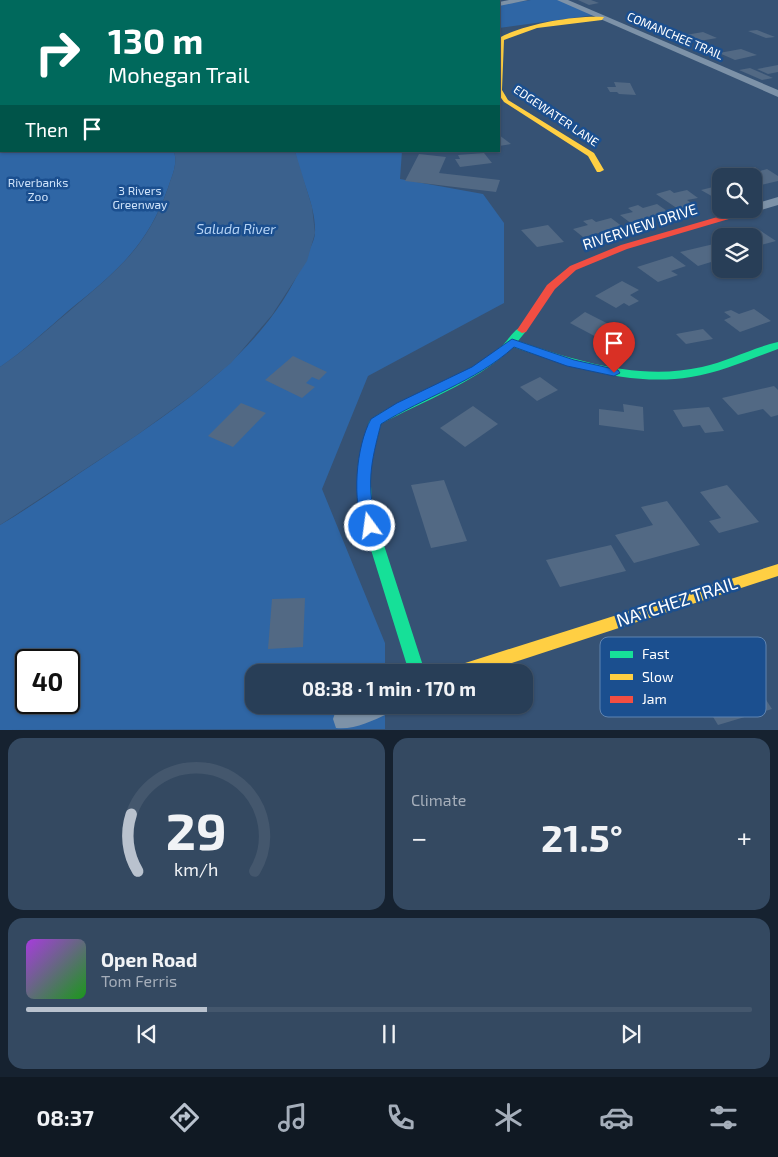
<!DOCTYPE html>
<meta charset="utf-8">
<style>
:root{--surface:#283e57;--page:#344961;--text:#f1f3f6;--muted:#a5aeba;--line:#44576d;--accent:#b9c2ce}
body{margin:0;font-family:"Exo 2",sans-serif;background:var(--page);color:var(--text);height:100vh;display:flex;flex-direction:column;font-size:19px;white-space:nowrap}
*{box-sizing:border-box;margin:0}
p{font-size:16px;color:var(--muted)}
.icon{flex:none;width:28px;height:28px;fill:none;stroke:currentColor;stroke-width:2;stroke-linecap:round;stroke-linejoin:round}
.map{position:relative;height:730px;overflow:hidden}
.panel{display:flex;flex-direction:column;gap:8px;padding:8px;background:#162230;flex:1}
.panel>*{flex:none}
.top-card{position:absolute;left:0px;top:0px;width:500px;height:152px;box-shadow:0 1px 4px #0004,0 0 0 1px var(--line);background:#00695c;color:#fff;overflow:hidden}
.controls{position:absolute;left:712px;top:168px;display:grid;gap:10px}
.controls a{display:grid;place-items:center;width:50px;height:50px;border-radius:10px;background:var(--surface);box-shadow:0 1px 4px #0004,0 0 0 1px var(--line);font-size:25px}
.speed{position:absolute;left:15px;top:649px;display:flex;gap:10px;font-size:25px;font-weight:700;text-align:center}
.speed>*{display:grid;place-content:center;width:65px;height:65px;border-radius:50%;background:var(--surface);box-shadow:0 1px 4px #0004,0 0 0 1px var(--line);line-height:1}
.speed .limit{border:2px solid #111;border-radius:8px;background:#fff;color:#111}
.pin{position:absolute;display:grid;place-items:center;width:42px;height:42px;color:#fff;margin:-51px -21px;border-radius:50% 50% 50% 0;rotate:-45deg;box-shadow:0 0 5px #0007}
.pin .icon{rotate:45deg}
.me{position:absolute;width:55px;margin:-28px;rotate:346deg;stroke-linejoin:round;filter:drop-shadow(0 0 4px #0008)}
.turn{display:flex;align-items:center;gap:18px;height:105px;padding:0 25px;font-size:22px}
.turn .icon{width:65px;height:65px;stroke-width:2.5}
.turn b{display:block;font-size:35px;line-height:42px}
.then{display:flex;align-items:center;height:48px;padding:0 25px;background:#0003;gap:10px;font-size:19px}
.big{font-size:38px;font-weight:700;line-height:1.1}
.panel .tile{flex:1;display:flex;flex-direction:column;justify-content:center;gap:8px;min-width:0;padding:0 18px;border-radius:15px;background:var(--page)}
.panel .dial{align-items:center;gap:0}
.dial svg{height:130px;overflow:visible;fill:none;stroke:var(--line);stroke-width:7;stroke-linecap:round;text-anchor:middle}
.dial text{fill:var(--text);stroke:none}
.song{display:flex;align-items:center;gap:15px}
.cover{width:60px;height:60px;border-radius:8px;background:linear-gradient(135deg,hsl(280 70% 55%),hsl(120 70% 35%))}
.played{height:5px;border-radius:2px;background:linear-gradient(90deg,var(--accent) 25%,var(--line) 25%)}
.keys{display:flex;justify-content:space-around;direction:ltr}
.heat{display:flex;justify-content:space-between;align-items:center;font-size:28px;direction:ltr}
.panel .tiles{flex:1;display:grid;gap:8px;grid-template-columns:1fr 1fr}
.tile:last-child{grid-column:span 2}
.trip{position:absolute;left:245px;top:664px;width:288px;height:50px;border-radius:15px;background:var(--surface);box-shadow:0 1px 4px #0004,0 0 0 1px var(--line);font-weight:700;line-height:50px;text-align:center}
.tab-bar{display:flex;height:80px;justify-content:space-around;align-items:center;background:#101923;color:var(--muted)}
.tab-bar .icon{width:35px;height:35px}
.tab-bar .selected{color:var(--accent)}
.tab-bar b{font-size:22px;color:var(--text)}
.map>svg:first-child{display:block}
.green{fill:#2f66a5;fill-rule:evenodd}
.water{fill:#3b618d}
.building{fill:#526984}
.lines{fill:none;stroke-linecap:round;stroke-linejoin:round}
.street{fill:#7d92a8;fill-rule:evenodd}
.fast{fill:#16e098;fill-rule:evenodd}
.slow{fill:#ffcf43;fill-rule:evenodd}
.jam{fill:#f24e42;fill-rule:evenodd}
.route{fill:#1a73e8;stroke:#114b97}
.labels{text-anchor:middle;stroke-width:5;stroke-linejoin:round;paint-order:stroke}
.far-street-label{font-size:12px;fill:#fff;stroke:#1b4f8f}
.far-park-label{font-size:12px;fill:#cfe3fa;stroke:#1b4f8f}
.far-water-label{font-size:14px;font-style:italic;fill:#b5d3f5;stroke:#1b4f8f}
.street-label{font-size:15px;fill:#fff;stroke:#1b4f8f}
.near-street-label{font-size:18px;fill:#fff;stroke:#1b4f8f}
.key{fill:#1b4f8f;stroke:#5f84b1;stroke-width:1}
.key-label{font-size:14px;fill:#fff}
</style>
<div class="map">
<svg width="778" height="730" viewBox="0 0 778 730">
<rect width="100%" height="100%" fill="#365274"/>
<g class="green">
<path d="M242 0H418L419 1H243Z"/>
<path d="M531 0H563L595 15 499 28V5Z"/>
<path d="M0 30 1 151H174C178 165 172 175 168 188 147 247 115 273 68 311 46 330 25 350 0 367Z"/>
<path d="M295 151H402L400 179 483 194 504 223V303L368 376 322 489 385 643V672H254V705H385V729L0 730V525C34 505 66 482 98 461 176 409 268 350 304 260 308 252 315 241 315 232 316 205 300 178 295 151ZM26 660H69V702H26Z"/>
</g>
<path class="water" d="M174 151H295L312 207 315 233 307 261 272 315 231 363 191 396 137 435 0 525V367C24 351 44 332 66 314 114 272 146 251 168 188 172 175 178 165 174 151Z"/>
<g class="building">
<path d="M578 0H591L599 3 589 5Z"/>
<path d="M757 30 775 37 766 38 748 31Z"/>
<path d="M703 32 717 38 688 43 674 37Z"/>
<path d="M741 49 757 55 735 60 719 53Z"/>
<path d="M778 65V72L768 74 757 69Z"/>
<path d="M750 68 773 78 762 80 739 70Z"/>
<path d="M614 82 630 83 636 95 619 94 617 92H610L607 87H616Z"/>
<path d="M499 135 511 144 499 146Z"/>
<path d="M484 153 492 163 460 167 455 159H460L458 155Z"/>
<path d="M419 154 446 157 439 173 500 180 496 192 405 181Z"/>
<path d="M755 167 760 171 767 169 778 176V181L756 186 754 185V176L742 175 751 173 745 170Z"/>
<path d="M721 185V197L715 198 701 190Z"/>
<path d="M670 190 674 193 687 190 698 198 687 200 694 205 678 209 656 194Z"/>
<path d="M657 204 670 213 632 224 620 215 633 212 628 208 638 205 643 208Z"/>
<path d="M611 218 623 227 583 237 573 229 588 225 583 221 592 219 596 222Z"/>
<path d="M548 225 564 242 537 247 521 230Z"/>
<path d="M758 229 776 241 754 247V236H736Z"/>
<path d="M718 243 721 245V259L698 266 680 252Z"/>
<path d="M672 256 686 266 671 271 678 275 658 282 637 267Z"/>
<path d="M622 281 639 290 630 295 639 301 629 306 624 303 616 308 595 296Z"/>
<path d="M754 309 771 321 740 332 724 320 731 317 724 312 731 310 739 314Z"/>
<path d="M585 312 632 336 617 348 570 323Z"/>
<path d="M703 329 713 339 686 344 676 334Z"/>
<path d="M293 356 327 372 319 380 312 377 306 383 315 387 302 398 265 380Z"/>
<path d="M540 377 558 390 537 401 520 387Z"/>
<path d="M774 386 778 390V415L771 417 763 409 738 415 722 398Z"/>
<path d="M241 403 266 413 233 447 208 436Z"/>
<path d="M623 404 643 407 644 431 599 425V409L624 412Z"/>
<path d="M473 406 498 424 465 447 440 428Z"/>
<path d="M709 407 724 431 705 433 700 425 683 427 673 410Z"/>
<path d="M444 480 467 541 431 548 411 485Z"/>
<path d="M727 485 759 522 719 533 709 521 721 518 700 492Z"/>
<path d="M667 501 700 545 634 563 615 535 653 525 641 507Z"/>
<path d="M611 545 626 571 560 587 546 560Z"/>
<path d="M305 598 303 647 268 649 272 599Z"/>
<path d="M747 671 772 709 718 725 694 686Z"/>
</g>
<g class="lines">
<g class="street">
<path d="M205 0H215L216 1H206Z"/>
<path d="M509 0H528L499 6V2Z"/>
<path d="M557 0H568L778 90V97Z"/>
<path d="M778 197V205L754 212 748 209H754V204Z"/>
<path d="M347 705H391L387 714C372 721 354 730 336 728L333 719 336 710Z"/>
</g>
<path class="fast" d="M522 327 527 330 518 341C577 361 639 381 702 367 728 361 752 348 778 342V349C750 359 721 372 691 377 630 387 570 366 513 347 476 383 425 400 381 424L370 464 372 508 425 672H409L358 508V464L369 422C376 411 451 380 468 370 480 363 492 354 503 345 509 339 514 329 522 327Z"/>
<g class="slow">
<path d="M604 17 602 20 537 28 504 40 502 90 508 100 594 153 604 170 600 172H597L588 156 504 102 499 95V38C523 24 576 15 604 17Z"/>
<path d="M778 564V576L484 672H454L456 667 462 664Z"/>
</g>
<path class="jam" d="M754 207 757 209 756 211 627 249 576 270 555 289 526 332 522 333 517 330 547 285 570 266 621 245 745 209H754Z"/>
</g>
<path class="route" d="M512 339 574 360 618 370 620 373 614 376 567 366 514 347C475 382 424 397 381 424 371 462 365 488 378 526L376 530 370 532 365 530C351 502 356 446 371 419L397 403 472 367Z"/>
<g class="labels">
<g class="far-street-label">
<text transform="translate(675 36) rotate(23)" y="4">COMANCHEE TRAIL</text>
<text transform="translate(556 116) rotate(34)" y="4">EDGEWATER LANE</text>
</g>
<g class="far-park-label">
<text x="38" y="187">Riverbanks<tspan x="38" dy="14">Zoo</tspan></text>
<text x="140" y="195">3 Rivers<tspan x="140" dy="14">Greenway</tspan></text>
</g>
<g class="far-water-label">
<text x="236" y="234">Saluda River</text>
</g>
<g class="street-label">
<text transform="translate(640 227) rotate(-18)" y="5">RIVERVIEW DRIVE</text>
</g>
<g class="near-street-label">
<text transform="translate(677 602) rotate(-18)" y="6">NATCHEZ TRAIL</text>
</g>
</g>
<rect x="600" y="637" width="166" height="80" rx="8" class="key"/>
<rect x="610" y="651" width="23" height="7" fill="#16e098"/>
<rect x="610" y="674" width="23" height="6" fill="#ffcf43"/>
<rect x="610" y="696" width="23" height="7" fill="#f24e42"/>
<g class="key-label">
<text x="642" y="659">Fast</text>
<text x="642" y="682">Slow</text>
<text x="642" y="704">Jam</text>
</g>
</svg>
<div class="controls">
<a><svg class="icon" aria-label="search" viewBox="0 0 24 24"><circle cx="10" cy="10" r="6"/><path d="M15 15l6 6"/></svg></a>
<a><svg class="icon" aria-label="layers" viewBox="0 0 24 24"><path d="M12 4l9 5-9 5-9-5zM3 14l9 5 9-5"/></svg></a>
</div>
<div class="speed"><div class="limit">40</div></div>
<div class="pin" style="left:614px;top:373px;background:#d93025"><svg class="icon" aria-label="arrive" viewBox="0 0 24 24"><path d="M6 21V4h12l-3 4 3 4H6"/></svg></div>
<svg class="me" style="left:370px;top:526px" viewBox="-20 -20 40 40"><circle r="17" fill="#1a73e8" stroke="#fff" stroke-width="3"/><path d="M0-11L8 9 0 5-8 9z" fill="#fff"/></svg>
<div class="trip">08:38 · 1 min · 170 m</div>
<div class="top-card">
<div class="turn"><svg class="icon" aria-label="right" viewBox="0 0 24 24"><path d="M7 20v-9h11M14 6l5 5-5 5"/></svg><div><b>130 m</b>Mohegan Trail</div></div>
<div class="then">Then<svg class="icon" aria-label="arrive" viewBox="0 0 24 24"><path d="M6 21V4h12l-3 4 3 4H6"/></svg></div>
</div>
</div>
<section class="panel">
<div class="tiles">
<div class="tile dial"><svg viewBox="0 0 100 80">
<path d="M14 69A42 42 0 1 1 86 69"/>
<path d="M14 69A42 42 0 0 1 10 34" stroke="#b9c2ce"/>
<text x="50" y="56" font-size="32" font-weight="700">29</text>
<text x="50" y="72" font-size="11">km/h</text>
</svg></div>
<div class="tile"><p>Climate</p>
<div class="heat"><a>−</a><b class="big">21.5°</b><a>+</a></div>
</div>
<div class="tile">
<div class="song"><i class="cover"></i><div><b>Open Road</b><p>Tom Ferris</p></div></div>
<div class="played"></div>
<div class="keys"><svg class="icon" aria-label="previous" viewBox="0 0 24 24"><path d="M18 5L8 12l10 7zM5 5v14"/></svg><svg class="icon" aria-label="pause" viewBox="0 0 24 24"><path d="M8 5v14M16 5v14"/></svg><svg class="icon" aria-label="next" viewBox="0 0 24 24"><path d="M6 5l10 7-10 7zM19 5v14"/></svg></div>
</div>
</div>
</section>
<nav class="tab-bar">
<b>08:37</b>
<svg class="icon selected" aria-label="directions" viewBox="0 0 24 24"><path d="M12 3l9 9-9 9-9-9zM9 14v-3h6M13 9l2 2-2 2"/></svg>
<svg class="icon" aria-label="music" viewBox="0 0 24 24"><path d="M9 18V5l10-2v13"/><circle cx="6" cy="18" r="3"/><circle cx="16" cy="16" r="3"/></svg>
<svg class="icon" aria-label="phone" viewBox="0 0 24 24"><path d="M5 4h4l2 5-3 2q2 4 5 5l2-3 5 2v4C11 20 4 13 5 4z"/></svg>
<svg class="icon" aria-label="climate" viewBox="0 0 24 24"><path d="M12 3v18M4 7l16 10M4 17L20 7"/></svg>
<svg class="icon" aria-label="car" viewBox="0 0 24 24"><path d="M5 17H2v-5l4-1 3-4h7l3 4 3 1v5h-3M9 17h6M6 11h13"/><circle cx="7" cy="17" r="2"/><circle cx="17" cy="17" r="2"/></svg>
<svg class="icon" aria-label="filters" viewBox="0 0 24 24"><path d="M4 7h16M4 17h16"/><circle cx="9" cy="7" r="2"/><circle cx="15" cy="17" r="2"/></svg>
</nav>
